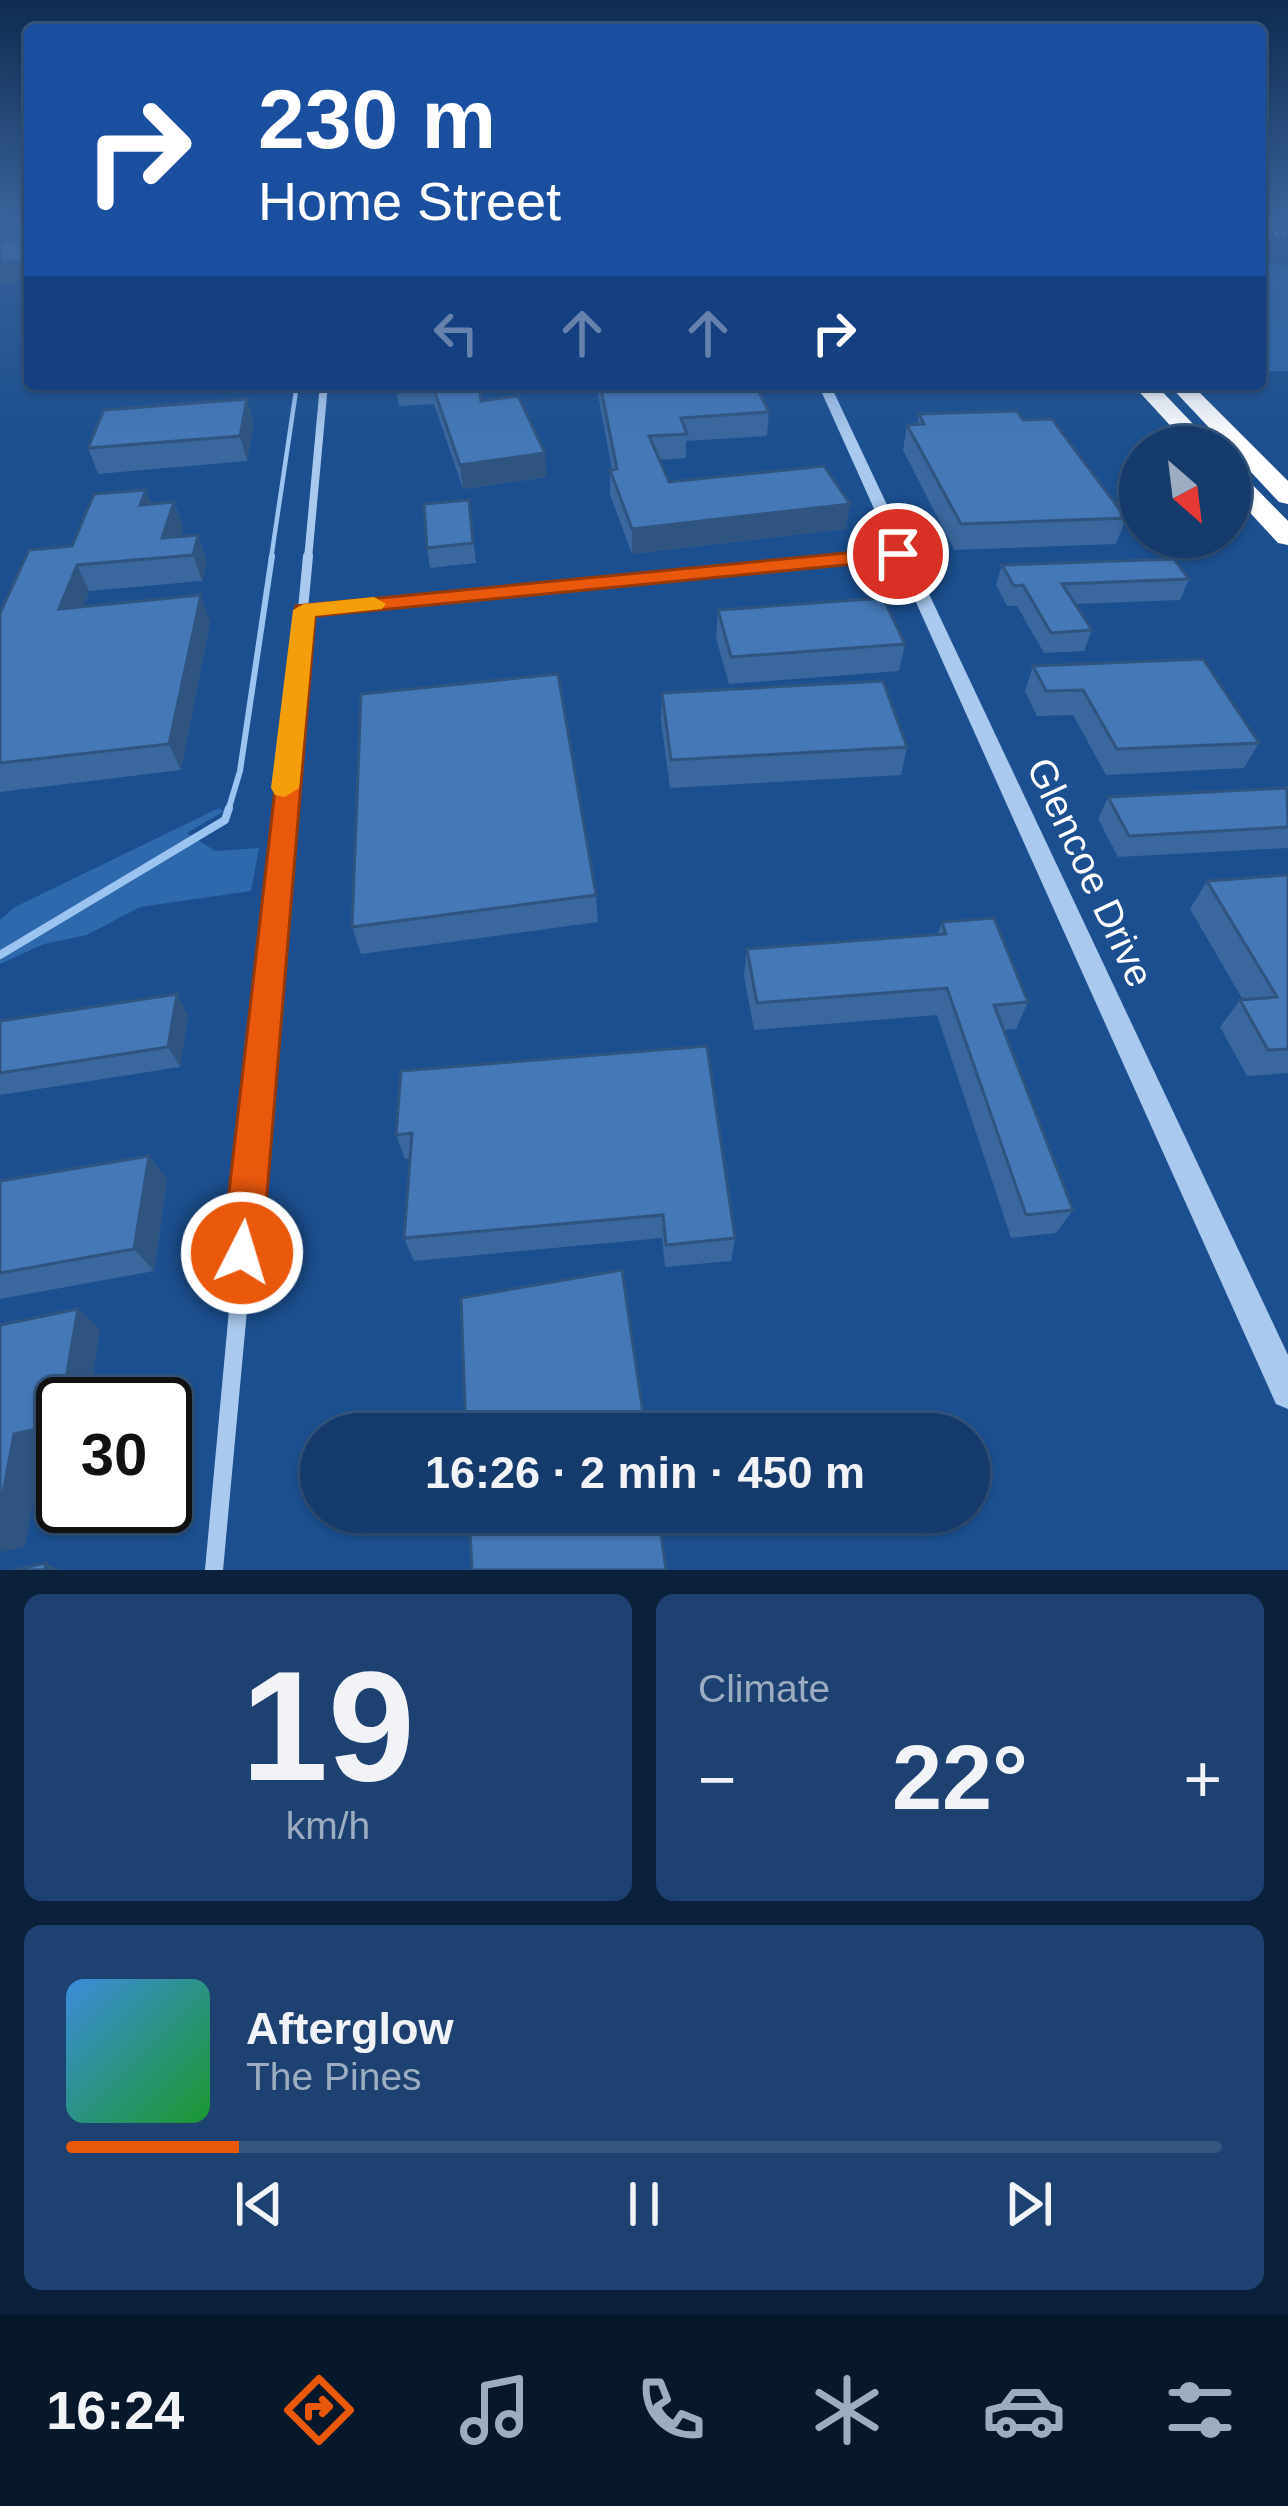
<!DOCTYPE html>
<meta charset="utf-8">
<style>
:root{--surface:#143b6b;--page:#1d4271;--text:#f1f3f6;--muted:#9dadc1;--line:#33557e;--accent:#ea580c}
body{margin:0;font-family:Helvetica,sans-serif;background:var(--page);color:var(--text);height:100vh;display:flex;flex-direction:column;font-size:45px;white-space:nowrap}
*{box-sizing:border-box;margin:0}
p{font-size:39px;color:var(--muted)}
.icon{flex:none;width:66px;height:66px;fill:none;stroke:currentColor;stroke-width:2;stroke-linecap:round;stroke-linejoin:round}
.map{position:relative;height:1570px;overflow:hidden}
.side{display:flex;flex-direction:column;gap:24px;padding:24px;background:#0b203b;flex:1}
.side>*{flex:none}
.hud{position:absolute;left:24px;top:24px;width:1242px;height:366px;border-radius:12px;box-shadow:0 3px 9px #0004,0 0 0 3px var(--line);background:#1a4fa0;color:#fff;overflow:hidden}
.needle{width:78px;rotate:152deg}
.controls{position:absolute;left:1119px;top:426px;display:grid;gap:24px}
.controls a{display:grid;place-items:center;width:132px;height:132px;border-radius:50%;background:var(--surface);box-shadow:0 3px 9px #0004,0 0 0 3px var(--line);font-size:60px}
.speed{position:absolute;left:36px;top:1377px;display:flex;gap:24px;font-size:60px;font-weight:700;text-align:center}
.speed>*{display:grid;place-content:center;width:156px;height:156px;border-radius:50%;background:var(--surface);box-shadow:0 3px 9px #0004,0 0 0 3px var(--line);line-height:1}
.speed .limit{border:6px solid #111;border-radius:18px;background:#fff;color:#111}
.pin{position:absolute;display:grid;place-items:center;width:102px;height:102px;color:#fff;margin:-51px;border:6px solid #fff;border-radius:50%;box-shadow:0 3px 12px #0007}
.me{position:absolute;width:132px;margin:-66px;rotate:5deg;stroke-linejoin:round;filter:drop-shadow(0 0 9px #0008)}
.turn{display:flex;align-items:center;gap:42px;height:252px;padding:0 36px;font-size:54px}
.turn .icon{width:156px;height:156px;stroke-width:2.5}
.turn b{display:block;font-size:84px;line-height:102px}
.lanes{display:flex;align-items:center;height:114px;padding:0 36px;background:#0003;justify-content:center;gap:60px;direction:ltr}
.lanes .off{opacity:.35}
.big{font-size:90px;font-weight:700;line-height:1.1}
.side .card{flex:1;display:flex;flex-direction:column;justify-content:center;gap:18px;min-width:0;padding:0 42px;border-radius:18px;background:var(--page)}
.side .dial{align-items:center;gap:0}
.dial b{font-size:156px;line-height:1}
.song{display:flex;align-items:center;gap:36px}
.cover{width:144px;height:144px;border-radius:18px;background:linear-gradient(135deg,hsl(210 70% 55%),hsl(130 70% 35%))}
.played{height:12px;border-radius:6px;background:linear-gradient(90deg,var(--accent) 15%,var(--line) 15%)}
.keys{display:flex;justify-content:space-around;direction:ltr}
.heat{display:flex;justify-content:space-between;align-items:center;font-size:66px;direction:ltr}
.side .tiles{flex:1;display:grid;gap:24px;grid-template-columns:1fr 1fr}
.card:last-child{grid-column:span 2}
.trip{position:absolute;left:300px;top:1413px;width:690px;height:120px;border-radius:60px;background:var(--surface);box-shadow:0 3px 9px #0004,0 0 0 3px var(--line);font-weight:700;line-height:120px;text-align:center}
.dock{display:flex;height:192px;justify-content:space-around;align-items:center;background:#08182b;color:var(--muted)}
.dock .icon{width:84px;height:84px}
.dock .active{color:var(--accent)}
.dock b{font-size:54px;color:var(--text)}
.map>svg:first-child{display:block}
.green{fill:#2e69ad}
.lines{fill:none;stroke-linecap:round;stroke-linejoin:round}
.stream-far2{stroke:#9cc4f0;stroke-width:4.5}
.stream-far1{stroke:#9cc4f0;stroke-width:6}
.stream{stroke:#9cc4f0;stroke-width:8}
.path{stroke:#a9c9ee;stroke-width:3;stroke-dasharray:3 4.5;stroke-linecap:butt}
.minor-far3{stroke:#a9c9ee;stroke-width:8}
.minor-far2{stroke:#a9c9ee;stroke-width:10}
.minor-far1{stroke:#a9c9ee;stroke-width:14}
.minor{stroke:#a9c9ee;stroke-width:18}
.tertiary{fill:#a9c9ee;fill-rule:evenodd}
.motorway{fill:#fff;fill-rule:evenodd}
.wall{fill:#3a679d}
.shaded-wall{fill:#305480}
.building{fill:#4478b7;stroke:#305480;stroke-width:3}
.route{fill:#ea580c;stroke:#983908;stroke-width:3}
.slow{fill:#f59e0b}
.labels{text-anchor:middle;stroke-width:12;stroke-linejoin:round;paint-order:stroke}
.street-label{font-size:39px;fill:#fff;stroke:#1b4f8f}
</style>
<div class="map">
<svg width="1288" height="1570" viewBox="0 0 1288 1570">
<rect width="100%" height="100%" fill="#1b4f8f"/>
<g class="green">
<path d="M1260 259 1288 268V371H1260Z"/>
<path d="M219 808 224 811 187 833 215 851 259 848 251 891 140 907 87 935 44 944 0 964V920L15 907Z"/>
</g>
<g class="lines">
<path class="stream-far2" d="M271 559 297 384"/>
<path class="stream-far1" d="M228 811 240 771 272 556"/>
<path class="stream" d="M0 955 225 820 229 808"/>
<path class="path" d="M1260 232 1288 235"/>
<g class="minor-far3">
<path d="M308 559 324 384"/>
<path d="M851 559 898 555"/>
</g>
<g class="minor-far2">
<path d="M304 610 884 556"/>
<path d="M284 811 308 556"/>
</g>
<path class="minor-far1" d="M254 1140 285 808"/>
<path class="minor" d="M214 1570 254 1137"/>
<path class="tertiary" d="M818 384H830L1288 1355V1409L1276 1404Z"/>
<g class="motorway">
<path d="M1132 384H1155L1215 447H1190Z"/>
<path d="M1168 384H1191L1288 481V504L1279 502Z"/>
<path d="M1230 468 1239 471 1288 521V545L1278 543 1230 491Z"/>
</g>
</g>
<g class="wall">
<path d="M395 384H479L481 401 547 477 463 489 434 404 399 406Z"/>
<path d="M596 384H780L779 391 759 392 769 412 767 436 686 441V458L659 460 669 482 846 529 632 554 610 495V470H612Z"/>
<path d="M919 414 1023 420 1126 518 1116 544 954 550 903 450 907 425H917Z"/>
<path d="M254 423 247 461 98 474 88 448Z"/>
<path d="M469 500 476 563 430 568 427 548Z"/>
<path d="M174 502 183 527 180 537 207 561 202 581 89 591 83 607 210 622 181 770 0 792V613L72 546 151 504Z"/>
<path d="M1002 565 1189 579 1180 600 1075 604 1092 630 1084 651 1044 653 1017 606H1007L996 585Z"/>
<path d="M718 610 905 644 899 671 729 684 716 638Z"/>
<path d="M1033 666 1259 743 1244 768 1106 775 1073 715 1037 716 1025 691Z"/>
<path d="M662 693 907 747 901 775 670 788 661 721Z"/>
<path d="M1288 789V848L1118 857 1098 819 1108 797Z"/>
<path d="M1288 875V1073L1247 1076 1220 1027 1240 1000H1243L1190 909 1207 881Z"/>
<path d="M596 895 598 922 361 954 352 927Z"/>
<path d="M942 922 1028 1002 1016 1029 1004 1030 1073 1210 1056 1233 1011 1238 937 1015 754 1030 744 976 747 949 937 935Z"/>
<path d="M188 1015 180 1067 0 1095V1021Z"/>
<path d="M401 1071 735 1238 731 1261 665 1267 662 1238 414 1261 404 1238 410 1159H405L396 1135Z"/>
<path d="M149 1156 167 1180 154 1271 0 1299V1181Z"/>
</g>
<g class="shaded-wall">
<path d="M30 260V280L0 284V263Z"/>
<path d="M247 399 254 423 247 461 240 436Z"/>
<path d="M545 453 547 477 463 489 460 465Z"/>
<path d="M146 490 155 515 140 505Z"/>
<path d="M174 502 183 527 174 557 162 538Z"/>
<path d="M850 504 846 529 632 554V529Z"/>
<path d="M198 535 207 561 202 581 193 555Z"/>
<path d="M77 565 89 591 72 636 59 609Z"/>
<path d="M201 595 210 622 181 770 169 744Z"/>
<path d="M177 994 188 1015 180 1067 168 1047Z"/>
<path d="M149 1156 167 1180 154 1271 134 1249Z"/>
<path d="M78 1309 100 1329 89 1404H63V1446L42 1451 25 1547 0 1552V1509L14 1434Z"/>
<path d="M46 1563 61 1570H45Z"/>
</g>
<g class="building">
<path d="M30 237V260L0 263V242Z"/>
<path d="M432 384H479L481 401 518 396 545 453 460 465Z"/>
<path d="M600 384H755L769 412 681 418 687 434 649 436 669 482 824 466 850 504 632 529 610 470 617 469Z"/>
<path d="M247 399 240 436 88 448 104 410Z"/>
<path d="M1017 411 1023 420 1052 419 1126 518 961 524 907 425 924 424 919 414Z"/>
<path d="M146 490 140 505 174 502 162 538 198 535 193 555 77 565 59 609 201 595 169 744 0 763V613L29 550 72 546 94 494Z"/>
<path d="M469 500 473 543 427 548 424 504Z"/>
<path d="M1174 559 1189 579 1062 584 1092 630 1051 633 1023 585 1014 586 1002 565Z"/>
<path d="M883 598 905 644 731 657 718 610Z"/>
<path d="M1203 659 1259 743 1117 749 1083 690 1046 691 1033 666Z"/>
<path d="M558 674 596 895 352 927 361 694Z"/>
<path d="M883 681 907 747 671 760 662 693Z"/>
<path d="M1287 788 1288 827 1129 836 1108 797Z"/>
<path d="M1288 875V1049L1268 1050 1240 1000 1277 997 1207 881Z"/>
<path d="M994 918 1028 1002 994 1005 1073 1210 1026 1215 947 988 757 1003 747 949 946 934 942 922Z"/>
<path d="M177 994 168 1047 0 1073V1021Z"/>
<path d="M707 1046 735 1238 666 1245 663 1215 404 1238 412 1133 396 1135 401 1071Z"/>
<path d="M149 1156 134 1249 0 1273V1181Z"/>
<path d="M622 1270 646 1434H466L461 1298Z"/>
<path d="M78 1309 58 1424 14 1434 0 1509V1325Z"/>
<path d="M469 1512H658L666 1570H472Z"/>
<path d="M46 1563 45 1570H14Z"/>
</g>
<linearGradient id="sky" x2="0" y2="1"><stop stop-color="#0f2b4f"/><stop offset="0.5" stop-color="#39639b"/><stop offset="1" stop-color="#39639b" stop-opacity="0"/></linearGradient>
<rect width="1288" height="440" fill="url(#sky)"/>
<path class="route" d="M898 548 906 550V559L315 616 262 1253 256 1267 242 1273 228 1267 222 1253 296 606Z"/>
<path class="slow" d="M374 597 386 604 382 609 315 616 299 788 285 797 275 795 271 788 293 610 304 604Z"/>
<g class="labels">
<g class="street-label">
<text transform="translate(1091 872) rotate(65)" y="14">Glencoe Drive</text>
</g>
</g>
</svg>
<div class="controls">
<a><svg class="needle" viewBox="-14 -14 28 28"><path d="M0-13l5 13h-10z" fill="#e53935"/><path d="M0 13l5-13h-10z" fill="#9dadc1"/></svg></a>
</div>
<div class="speed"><div class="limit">30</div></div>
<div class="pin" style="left:898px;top:554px;background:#d93025"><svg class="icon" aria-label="arrive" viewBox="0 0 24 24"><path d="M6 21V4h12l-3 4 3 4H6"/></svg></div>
<svg class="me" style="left:242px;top:1253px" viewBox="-20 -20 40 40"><circle r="17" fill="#ea580c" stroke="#fff" stroke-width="3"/><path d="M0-11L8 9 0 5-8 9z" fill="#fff"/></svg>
<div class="trip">16:26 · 2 min · 450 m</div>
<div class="hud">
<div class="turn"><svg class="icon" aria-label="right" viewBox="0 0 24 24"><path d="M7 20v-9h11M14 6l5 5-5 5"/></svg><div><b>230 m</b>Home Street</div></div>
<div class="lanes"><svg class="icon off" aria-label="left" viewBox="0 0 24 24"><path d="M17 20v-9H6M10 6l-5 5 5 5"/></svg><svg class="icon off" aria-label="ahead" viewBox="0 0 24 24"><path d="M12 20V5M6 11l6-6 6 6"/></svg><svg class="icon off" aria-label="ahead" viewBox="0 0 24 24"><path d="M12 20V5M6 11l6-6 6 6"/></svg><svg class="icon" aria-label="right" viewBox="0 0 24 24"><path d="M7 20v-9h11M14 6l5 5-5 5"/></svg></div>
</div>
</div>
<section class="side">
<div class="tiles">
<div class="card dial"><b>19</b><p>km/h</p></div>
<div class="card"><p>Climate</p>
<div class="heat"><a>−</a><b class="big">22°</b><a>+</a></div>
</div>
<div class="card">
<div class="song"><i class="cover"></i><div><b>Afterglow</b><p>The Pines</p></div></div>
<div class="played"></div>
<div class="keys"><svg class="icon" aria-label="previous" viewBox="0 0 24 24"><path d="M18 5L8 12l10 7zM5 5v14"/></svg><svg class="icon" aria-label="pause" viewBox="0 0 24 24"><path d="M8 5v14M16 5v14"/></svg><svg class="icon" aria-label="next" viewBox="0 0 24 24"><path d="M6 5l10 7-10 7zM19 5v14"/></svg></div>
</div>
</div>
</section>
<nav class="dock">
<b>16:24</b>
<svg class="icon active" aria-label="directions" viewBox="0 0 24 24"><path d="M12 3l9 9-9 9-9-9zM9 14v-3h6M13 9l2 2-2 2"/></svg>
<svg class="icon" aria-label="music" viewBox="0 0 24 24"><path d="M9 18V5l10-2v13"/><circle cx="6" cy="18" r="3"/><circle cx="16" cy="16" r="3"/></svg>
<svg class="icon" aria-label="phone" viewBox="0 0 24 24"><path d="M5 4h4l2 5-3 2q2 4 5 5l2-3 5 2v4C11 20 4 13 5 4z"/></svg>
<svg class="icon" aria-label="climate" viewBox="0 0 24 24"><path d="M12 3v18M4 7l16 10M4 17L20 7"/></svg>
<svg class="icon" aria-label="car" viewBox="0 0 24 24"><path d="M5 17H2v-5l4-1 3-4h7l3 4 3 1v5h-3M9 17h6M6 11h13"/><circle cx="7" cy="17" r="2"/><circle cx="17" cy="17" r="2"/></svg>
<svg class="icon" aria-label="filters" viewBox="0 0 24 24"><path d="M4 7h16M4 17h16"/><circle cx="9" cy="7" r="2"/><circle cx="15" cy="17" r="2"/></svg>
</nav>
